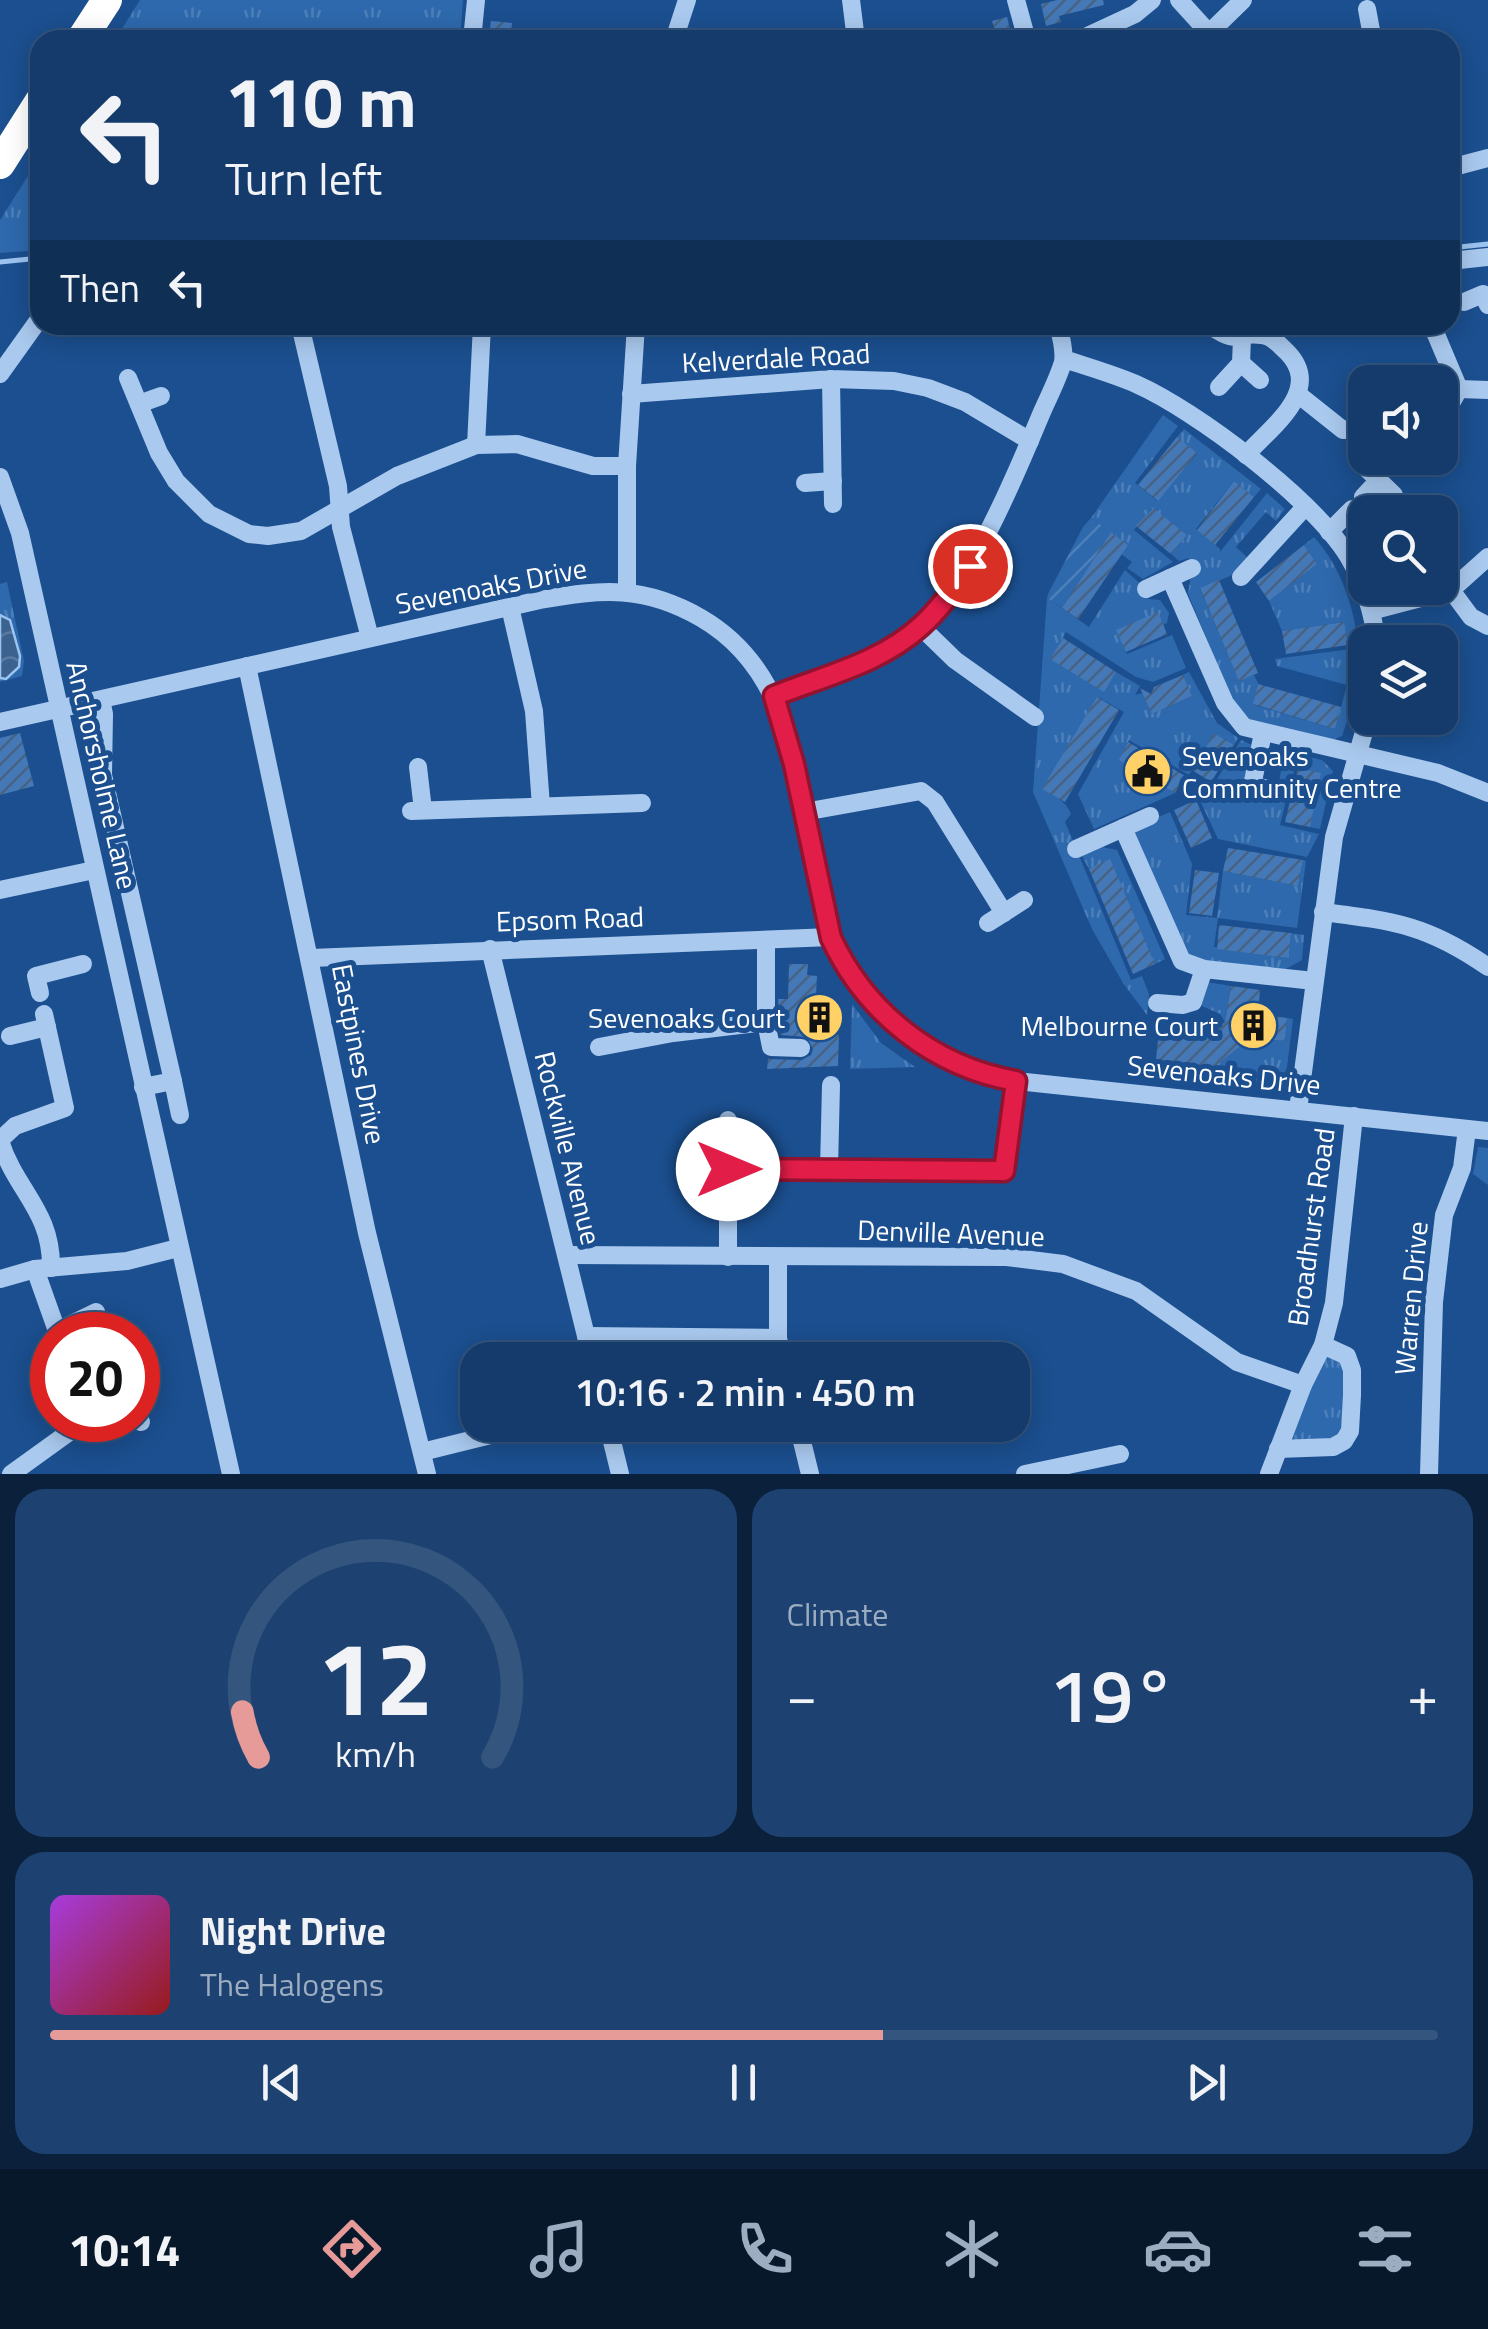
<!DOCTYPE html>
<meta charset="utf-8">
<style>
:root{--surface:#143b6b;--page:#1d4271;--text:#f1f3f6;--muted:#9dadc1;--line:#33557e;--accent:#e69b98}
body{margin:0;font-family:"Titillium Web",sans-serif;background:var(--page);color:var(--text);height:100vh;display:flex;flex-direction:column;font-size:38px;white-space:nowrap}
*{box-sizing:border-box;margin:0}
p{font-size:32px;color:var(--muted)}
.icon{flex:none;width:55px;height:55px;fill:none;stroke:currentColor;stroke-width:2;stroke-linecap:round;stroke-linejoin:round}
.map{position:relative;height:1474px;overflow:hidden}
.sheet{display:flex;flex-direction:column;gap:15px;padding:15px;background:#0b203b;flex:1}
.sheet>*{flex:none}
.banner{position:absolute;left:30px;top:30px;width:1430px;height:305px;border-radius:30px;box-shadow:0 5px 25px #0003,0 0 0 2px var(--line);background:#143b6b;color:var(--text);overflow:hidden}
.tools{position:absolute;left:1348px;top:365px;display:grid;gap:20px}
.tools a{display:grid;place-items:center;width:110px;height:110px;border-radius:20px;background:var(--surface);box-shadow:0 5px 25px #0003,0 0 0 2px var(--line);font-size:50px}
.speed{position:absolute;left:30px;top:1312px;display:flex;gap:20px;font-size:50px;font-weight:700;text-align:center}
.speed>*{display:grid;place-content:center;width:130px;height:130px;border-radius:50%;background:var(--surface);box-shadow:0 5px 25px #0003,0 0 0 2px var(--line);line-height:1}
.speed .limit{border:15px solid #d22;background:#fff;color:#111}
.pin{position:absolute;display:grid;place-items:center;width:85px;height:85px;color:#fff;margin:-42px;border:5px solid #fff;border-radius:50%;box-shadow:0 2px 10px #0007}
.me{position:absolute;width:110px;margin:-55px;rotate:90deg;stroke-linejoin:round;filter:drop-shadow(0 0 8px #0008)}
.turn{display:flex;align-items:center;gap:35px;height:210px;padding:0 30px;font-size:45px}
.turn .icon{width:130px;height:130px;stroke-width:2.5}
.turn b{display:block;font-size:70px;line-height:85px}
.then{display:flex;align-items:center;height:95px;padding:0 30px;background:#0003;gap:20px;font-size:38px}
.big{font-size:75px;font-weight:600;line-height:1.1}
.sheet .widget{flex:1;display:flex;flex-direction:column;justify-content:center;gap:15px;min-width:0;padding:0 35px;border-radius:30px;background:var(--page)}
.sheet .dial{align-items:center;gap:0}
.dial svg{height:260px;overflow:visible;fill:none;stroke:var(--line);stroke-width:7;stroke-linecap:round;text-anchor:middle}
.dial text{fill:var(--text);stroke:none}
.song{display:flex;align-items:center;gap:30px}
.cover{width:120px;height:120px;border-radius:15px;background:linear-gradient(135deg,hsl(280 70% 55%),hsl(0 70% 35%))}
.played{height:10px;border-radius:5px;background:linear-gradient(90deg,var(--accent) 60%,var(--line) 60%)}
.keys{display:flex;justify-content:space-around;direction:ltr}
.heat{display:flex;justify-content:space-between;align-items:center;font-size:55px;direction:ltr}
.sheet .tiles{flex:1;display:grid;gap:15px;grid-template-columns:1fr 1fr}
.widget:last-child{grid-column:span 2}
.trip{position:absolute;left:460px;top:1342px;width:570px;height:100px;border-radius:30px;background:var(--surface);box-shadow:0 5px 25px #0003,0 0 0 2px var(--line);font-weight:600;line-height:100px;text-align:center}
.tab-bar{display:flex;height:160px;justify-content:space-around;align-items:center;background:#08182b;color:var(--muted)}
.tab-bar .icon{width:70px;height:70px}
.tab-bar .selected{color:var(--accent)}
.tab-bar b{font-size:45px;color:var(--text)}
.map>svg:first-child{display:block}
.grass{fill:url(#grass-tufts)}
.garden{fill:url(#garden-furrows)}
.water{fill:url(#water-waves);stroke:#9cc4f0;stroke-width:2.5}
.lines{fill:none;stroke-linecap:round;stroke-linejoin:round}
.stream{stroke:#9cc4f0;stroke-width:5}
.building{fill:url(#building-hatch)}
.minor{stroke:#a9c9ee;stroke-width:18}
.highway{stroke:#fff;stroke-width:30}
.route-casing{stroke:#92132f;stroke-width:25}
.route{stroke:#e11d48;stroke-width:18}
.labels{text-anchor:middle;stroke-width:10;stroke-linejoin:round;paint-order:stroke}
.street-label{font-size:28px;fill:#fff;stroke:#1b4f8f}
.poi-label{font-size:28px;fill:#fff;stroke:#1b4f8f;text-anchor:end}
</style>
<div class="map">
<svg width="1488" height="1474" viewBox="0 0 1488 1474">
<defs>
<pattern id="grass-tufts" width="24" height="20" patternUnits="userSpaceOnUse" patternTransform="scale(2.5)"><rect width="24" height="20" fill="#2e69ad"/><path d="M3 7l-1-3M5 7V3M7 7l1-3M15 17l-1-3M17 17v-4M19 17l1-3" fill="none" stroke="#4d80b9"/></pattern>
<pattern id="garden-furrows" width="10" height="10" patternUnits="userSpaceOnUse" patternTransform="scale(2.5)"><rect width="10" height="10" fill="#2e69ad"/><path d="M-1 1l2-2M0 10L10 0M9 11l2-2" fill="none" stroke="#4d80b9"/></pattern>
<pattern id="water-waves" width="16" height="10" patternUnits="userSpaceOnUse" patternTransform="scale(2.5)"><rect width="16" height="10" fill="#3c6290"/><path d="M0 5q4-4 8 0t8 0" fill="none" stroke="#597aa1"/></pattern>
<pattern id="building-hatch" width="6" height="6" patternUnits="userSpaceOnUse" patternTransform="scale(2.5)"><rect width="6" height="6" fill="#4478b7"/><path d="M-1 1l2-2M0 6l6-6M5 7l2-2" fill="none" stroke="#486282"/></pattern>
</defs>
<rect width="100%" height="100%" fill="#1b4f8f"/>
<g class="grass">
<path d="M140 0H463L460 40H115Z"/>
<path d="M40 157V250L0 253V220Z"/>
<path d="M1163 415 1178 426 1135 483 1157 501 1197 454 1177 437 1184 429 1261 489 1254 497 1234 481 1196 529 1220 549V552L1267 493 1285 509 1276 521 1266 512 1236 547 1250 560 1239 572 1200 589 1239 680 1254 675 1258 683 1254 705 1335 729 1347 685 1277 666 1275 659 1358 648V687L1342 736 1331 741 1249 719 1233 702 1188 594 1192 568 1189 558 1179 561 1171 554 1187 535 1152 508 1134 530 1173 562 1143 579 1127 568 1132 562 1121 554 1127 544 1091 518Z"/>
<path d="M1314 537C1341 568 1353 603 1358 644L1348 645 1343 622 1282 631 1269 601 1317 564 1304 545Z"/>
<path d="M1125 570 1146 589 1148 599 1160 600 1169 613 1167 623 1163 625 1158 613 1117 630 1127 654 1172 635 1186 668 1153 682 1136 677 1066 632 1051 659 1104 691 1116 672 1140 686 1135 695 1143 693 1152 714 1192 696 1183 675 1189 672 1217 723 1238 738 1234 745 1214 733 1189 775 1129 740 1120 760 1175 793 1094 829 1078 794 1124 712 1098 697 1043 789C1055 796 1066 801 1071 814L1065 822 1131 980 1142 976 1149 994 1147 1015 1123 983 1092 929 1033 792 1047 598 1089 627Z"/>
<path d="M7 582 24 661 22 676 0 682V584Z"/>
<path d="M1241 740 1254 746 1244 788 1287 796 1280 825 1319 834 1307 857 1218 839 1197 794 1211 789Z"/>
<path d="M1271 748 1322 760 1333 771 1320 829 1309 827 1320 773 1295 768 1289 789 1278 787 1281 771 1266 767Z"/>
<path d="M1170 812 1192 864 1186 915 1217 918 1223 871 1298 886 1303 860 1306 861 1297 928 1218 918 1214 947 1289 958 1291 933 1304 935 1302 960 1284 970 1204 961 1186 954 1134 835 1140 825Z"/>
<path d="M1102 847 1117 850 1165 959 1155 964 1110 860 1089 869 1082 856Z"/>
<path d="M1201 981 1231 986 1225 1022 1220 1014 1193 1002Z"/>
<path d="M852 1004 881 1043 915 1067 850 1069Z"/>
<path d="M1287 1018 1293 1019 1286 1075 1280 1087 1257 1089 1226 1080 1154 1071 1156 1059 1214 1067 1251 1038 1285 1041Z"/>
<path d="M1478 1147 1488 1148V1185L1473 1174Z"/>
<path d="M1330 1347 1347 1356 1344 1441 1285 1449 1312 1383Z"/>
</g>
<path class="garden" d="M1091 518 1111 532 1062 608 1047 598 1049 592 1083 527Z"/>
<path class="water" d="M0 615 10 620 20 656 19 667 6 679 0 678Z"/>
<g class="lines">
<g class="stream">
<path d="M1450 248 1488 244"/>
<path d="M0 262 40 258"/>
</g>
</g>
<g class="building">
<path d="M1057 0H1103L1104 5 1059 16 1061 22 1046 26 1041 4Z"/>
<path d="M1007 17 1012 37 998 40 992 21Z"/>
<path d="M491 21 512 23 511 38 489 35Z"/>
<path d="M1177 437 1197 453 1158 501 1138 485Z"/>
<path d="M1234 481 1254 497 1215 545 1197 530Z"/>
<path d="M1153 508 1187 535 1171 554 1136 526Z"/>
<path d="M1111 532 1128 545 1078 619 1062 608Z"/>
<path d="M1304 545 1317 564 1269 601 1256 582Z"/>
<path d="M1219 580 1258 673 1239 681 1200 588Z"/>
<path d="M1158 612 1167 634 1126 652 1116 630Z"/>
<path d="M1344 622 1348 645 1286 654 1282 631Z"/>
<path d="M1063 638 1116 672 1104 692 1050 659Z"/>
<path d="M1183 675 1192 696 1152 714 1140 688 1151 694 1154 687Z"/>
<path d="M1258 684 1341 707 1335 729 1253 704Z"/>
<path d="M1097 697 1119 710 1065 802 1042 789Z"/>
<path d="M20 733 34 786 0 795V738Z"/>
<path d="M1214 733 1234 745 1211 782 1192 770Z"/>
<path d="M1128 742 1185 776 1175 793 1119 760Z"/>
<path d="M1298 768 1321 773 1310 827 1285 822Z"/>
<path d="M1196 800 1212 838 1191 848 1174 810Z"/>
<path d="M1228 848 1303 860 1298 886 1223 871Z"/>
<path d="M1110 859 1155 964 1133 974 1089 869Z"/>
<path d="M1195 870 1219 873 1212 916 1189 913Z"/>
<path d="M1219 925 1291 933 1289 958 1217 949Z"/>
<path d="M789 964H808L807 975 817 976 816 995 832 996 831 1035H839L838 1066 767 1069 768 1059 802 1060 811 1055 813 1049 807 1037 781 1035 778 999H788Z"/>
<path d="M1231 986 1260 990 1258 1014 1287 1018 1285 1041 1251 1038 1214 1067 1156 1059 1159 1031 1202 1037 1225 1022Z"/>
</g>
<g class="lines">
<g class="minor">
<path d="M851 0 856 40"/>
<path d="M1016 0 1027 40"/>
<path d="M1179 0 1209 33"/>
<path d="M1367 9 1372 36"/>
<path d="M1352 39 1372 36 1402 40"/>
<path d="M472 40 476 0"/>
<path d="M674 40 687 0"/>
<path d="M1079 40 1135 14 1152 0"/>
<path d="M1202 40 1243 0"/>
<path d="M1450 168 1488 158"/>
<path d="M1450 261 1488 257"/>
<path d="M1464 302 1483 294 1488 305"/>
<path d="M300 325 338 486 341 527 370 638"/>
<path d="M1209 325C1240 346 1233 332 1261 335 1272 335 1279 345 1287 352 1324 390 1272 426 1246 455"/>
<path d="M1432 325 1459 389 1440 423"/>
<path d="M1064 359C1088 367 1113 374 1136 384 1197 411 1314 500 1348 556 1363 581 1374 614 1376 642"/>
<path d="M1241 363 1260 380"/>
<path d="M0 374 40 318"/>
<path d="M128 378 159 453 176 481 209 514 249 534 268 536 301 531 397 476 476 445 517 444 593 466H627"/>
<path d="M831 379 833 504"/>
<path d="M1219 387 1241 363 1242 338"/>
<path d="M1459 389 1488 390"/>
<path d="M631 394 831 379 894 381 928 388 965 402 1030 441"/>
<path d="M1299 395 1343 430 1362 429"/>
<path d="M139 404 161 396"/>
<path d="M476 445 482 325"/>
<path d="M1367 469 1394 495"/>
<path d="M0 477 20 533 231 1474"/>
<path d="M805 483 833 481"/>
<path d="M1363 497 1379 480"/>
<path d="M1329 532 1352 509"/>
<path d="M1241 577 1305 507"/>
<path d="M1170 578 1225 703 1244 727 1438 773 1488 793"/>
<path d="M1146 589 1192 568"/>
<path d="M1451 590 1471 617 1488 626"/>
<path d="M627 591V466L636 325"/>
<path d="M510 607 534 711 541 806"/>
<path d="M1371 611 1451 590 1488 557"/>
<path d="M921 627 955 660 1035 717"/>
<path d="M247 666 367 1233 427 1474"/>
<path d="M775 696C824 676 876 662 919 628 971 586 1016 474 1042 412 1049 396 1058 379 1063 362 1065 351 1061 336 1058 325"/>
<path d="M101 700 104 714 103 775 173 1081 143 1087"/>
<path d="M0 722 540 600C602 589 644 585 701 618 815 684 793 830 832 938 858 1014 940 1067 1016 1081L1488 1131"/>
<path d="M1263 733 1252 786 1276 790"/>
<path d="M418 767 423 810"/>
<path d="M411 811 642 803"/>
<path d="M804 812 921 791 935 802 1004 913"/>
<path d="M1123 828 1182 961 1204 969 1314 981"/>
<path d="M1076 849 1150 816"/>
<path d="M0 890 94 870"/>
<path d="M1323 912C1394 921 1428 925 1488 967"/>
<path d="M988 923 1024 900"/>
<path d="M766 940V1022L771 1047 801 1048"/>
<path d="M490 949 592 1360"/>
<path d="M311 958 831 937"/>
<path d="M40 993 36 976 83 964"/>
<path d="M1157 1003 1183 1005 1193 1002 1204 969"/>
<path d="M10 1036 47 1027"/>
<path d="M599 1047 673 1033 766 1022"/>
<path d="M173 1081 180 1115"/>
<path d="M1298 1110 1334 837 1368 718"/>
<path d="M0 1140 15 1126 65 1108 44 1014"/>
<path d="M0 1141C16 1191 52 1211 51 1268"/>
<path d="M728 1169 1004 1171 1016 1081"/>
<path d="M829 1169 831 1085"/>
<path d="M567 1255 1007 1257 1063 1264 1136 1291 1237 1362 1303 1385"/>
<path d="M728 1257V1120"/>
<path d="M778 1257V1338L783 1360"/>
<path d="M35 1269 57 1331 96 1312"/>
<path d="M0 1279 35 1269 127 1261 178 1248"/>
<path d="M586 1336 778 1338"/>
<path d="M138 1418 141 1422"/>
<path d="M608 1425 620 1474"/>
<path d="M798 1425 810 1474"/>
<path d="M1278 1449 1333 1447 1344 1441 1350 1431 1352 1395V1370L1347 1356 1323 1345"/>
<path d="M422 1452 515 1429"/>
<path d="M11 1474 86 1420"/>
<path d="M1025 1474 1120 1454"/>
<path d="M1269 1474 1303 1385 1323 1345 1334 1303 1354 1116"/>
<path d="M1429 1474 1434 1302 1444 1215 1462 1168 1467 1129"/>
</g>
<g class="highway">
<path d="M81 40 107 0"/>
<path d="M0 164 40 101"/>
</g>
</g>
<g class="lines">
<defs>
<path id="route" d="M728 1169 1004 1171 1016 1081C934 1067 866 1013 831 938L794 764 774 696C824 676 881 663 921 626 940 609 955 587 970 566"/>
</defs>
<use href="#route" class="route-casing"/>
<use href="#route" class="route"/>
</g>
<defs>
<symbol id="civic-disc" viewBox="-11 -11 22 22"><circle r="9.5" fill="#ffd166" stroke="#1b4f8f"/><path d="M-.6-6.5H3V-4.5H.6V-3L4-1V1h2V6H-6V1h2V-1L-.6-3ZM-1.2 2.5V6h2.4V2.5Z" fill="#111"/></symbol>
<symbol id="building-disc" viewBox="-11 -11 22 22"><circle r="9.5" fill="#ffd166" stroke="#1b4f8f"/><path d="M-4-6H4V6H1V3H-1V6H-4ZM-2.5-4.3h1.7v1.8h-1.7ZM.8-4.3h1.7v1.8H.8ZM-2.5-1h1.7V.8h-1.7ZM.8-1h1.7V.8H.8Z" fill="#111"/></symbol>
</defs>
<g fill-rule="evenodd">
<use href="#civic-disc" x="1120" y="744" width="55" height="55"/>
<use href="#building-disc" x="792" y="990" width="55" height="55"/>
<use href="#building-disc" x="1226" y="998" width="55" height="55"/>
</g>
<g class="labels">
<g class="street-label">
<text transform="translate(776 358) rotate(-3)" y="10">Kelverdale Road</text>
<text transform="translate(491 586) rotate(-11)" y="10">Sevenoaks Drive</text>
<text transform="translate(102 775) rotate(77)" y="10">Anchorsholme Lane</text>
<text transform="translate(570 919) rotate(-2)" y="10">Epsom Road</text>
<text transform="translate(359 1054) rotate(79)" y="10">Eastpines Drive</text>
<text transform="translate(1224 1075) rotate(6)" y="10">Sevenoaks Drive</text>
<text transform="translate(568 1148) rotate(76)" y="10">Rockville Avenue</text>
<text transform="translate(1311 1227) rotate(-82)" y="10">Broadhurst Road</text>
<text transform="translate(951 1233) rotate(2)" y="10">Denville Avenue</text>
<text transform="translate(1411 1298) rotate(-85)" y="10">Warren Drive</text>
</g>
<g class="poi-label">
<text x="1182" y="766" text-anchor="start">Sevenoaks<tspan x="1182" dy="32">Community Centre</tspan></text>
<text x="785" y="1028">Sevenoaks Court</text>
<text x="1218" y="1036">Melbourne Court</text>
</g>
</g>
</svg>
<div class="tools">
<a><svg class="icon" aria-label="sound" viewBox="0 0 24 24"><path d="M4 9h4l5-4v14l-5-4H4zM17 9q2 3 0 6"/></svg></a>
<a><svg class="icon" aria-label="search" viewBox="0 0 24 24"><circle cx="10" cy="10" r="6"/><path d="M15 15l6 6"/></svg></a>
<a><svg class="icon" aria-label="layers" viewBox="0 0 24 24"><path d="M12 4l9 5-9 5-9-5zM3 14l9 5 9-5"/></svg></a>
</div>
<div class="speed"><div class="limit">20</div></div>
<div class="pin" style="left:970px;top:566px;background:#d93025"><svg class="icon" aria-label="arrive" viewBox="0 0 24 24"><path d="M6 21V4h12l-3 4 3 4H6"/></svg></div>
<svg class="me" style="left:728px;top:1169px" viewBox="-20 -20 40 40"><circle r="19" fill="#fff"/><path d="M0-13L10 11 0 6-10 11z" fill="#e11d48"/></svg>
<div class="trip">10:16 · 2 min · 450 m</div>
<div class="banner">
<div class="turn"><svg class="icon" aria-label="left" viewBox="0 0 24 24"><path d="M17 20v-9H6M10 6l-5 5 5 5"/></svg><div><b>110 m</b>Turn left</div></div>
<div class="then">Then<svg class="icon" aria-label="left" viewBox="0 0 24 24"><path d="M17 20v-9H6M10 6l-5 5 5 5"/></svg></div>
</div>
</div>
<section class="sheet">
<div class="tiles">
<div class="widget dial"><svg viewBox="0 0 100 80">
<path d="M14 69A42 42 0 1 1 86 69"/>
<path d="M14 69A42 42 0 0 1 9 55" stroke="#e69b98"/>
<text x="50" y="56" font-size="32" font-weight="700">12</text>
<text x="50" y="72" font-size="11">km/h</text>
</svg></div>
<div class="widget"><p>Climate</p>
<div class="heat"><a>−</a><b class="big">19°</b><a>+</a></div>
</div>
<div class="widget">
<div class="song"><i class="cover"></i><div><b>Night Drive</b><p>The Halogens</p></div></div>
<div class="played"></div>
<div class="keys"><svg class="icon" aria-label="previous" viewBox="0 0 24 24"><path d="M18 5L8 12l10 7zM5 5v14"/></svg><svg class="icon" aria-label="pause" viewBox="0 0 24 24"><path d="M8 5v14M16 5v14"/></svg><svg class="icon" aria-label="next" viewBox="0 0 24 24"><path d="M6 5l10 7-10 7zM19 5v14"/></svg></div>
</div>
</div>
</section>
<nav class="tab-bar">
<b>10:14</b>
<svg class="icon selected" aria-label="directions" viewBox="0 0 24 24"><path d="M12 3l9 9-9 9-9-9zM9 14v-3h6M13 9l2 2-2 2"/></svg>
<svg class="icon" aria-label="music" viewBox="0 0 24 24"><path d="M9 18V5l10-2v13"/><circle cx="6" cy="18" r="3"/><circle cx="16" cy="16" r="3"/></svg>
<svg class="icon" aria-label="phone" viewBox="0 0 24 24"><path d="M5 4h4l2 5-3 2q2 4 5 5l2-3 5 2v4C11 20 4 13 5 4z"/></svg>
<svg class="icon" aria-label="climate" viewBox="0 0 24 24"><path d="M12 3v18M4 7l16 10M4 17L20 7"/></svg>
<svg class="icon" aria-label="car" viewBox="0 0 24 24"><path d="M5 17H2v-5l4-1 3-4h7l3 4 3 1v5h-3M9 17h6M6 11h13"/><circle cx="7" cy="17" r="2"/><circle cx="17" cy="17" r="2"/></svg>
<svg class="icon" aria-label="filters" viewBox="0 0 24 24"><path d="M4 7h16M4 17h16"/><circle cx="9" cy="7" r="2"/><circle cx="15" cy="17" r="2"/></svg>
</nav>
